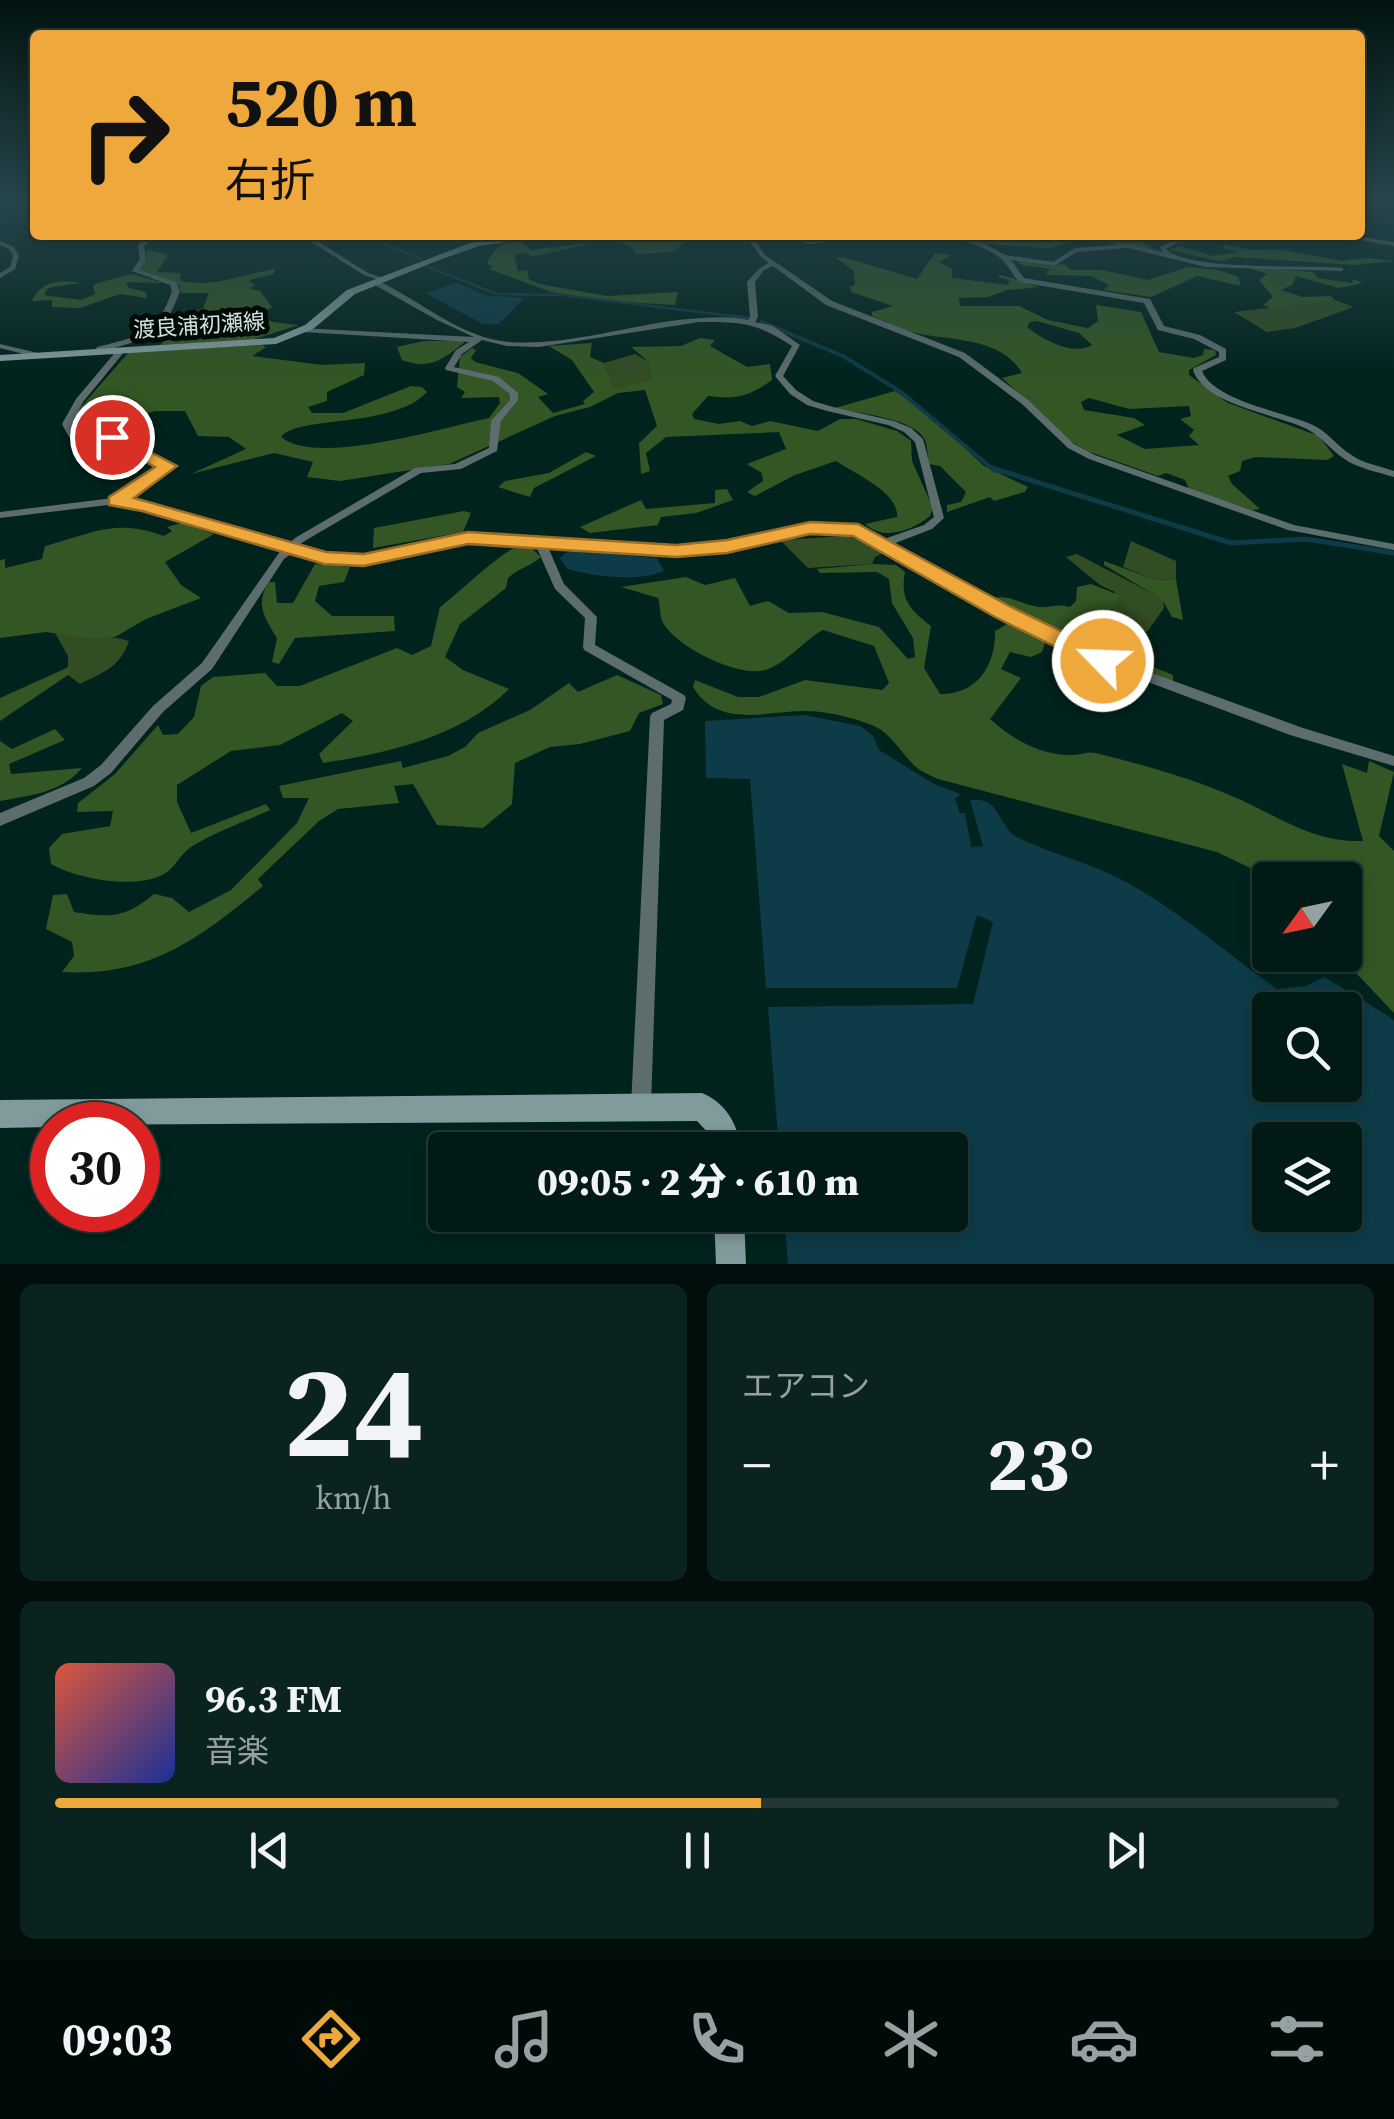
<!DOCTYPE html>
<html lang="ja">
<meta charset="utf-8">
<style>
:root{--surface:#011a16;--page:#0b231f;--text:#f1f3f6;--muted:#96a1a1;--line:#233835;--accent:#eea83c}
body{margin:0;font-family:"Source Serif 4","Noto Sans JP",serif;background:var(--page);color:var(--text);height:100vh;display:flex;flex-direction:column;font-size:38px;white-space:nowrap}
*{box-sizing:border-box;margin:0}
p{font-size:32px;color:var(--muted)}
.icon{flex:none;width:55px;height:55px;fill:none;stroke:currentColor;stroke-width:2;stroke-linecap:round;stroke-linejoin:round}
.map{position:relative;height:1264px;overflow:hidden}
.side{display:flex;flex-direction:column;gap:20px;padding:20px;background:#010e0c;flex:1}
.side>*{flex:none}
.hud{position:absolute;left:30px;top:30px;width:1335px;height:210px;border-radius:10px;box-shadow:0 5px 15px #0003,0 0 0 2px var(--line);background:#eea83c;color:#111;overflow:hidden}
.needle{width:65px;rotate:237deg}
.fabs{position:absolute;left:1252px;top:862px;display:grid;gap:20px}
.fabs a{display:grid;place-items:center;width:110px;height:110px;border-radius:10px;background:var(--surface);box-shadow:0 5px 15px #0003,0 0 0 2px var(--line);font-size:50px}
.speed{position:absolute;left:30px;top:1102px;display:flex;gap:20px;font-size:50px;font-weight:700;text-align:center}
.speed>*{display:grid;place-content:center;width:130px;height:130px;border-radius:50%;background:var(--surface);box-shadow:0 5px 15px #0003,0 0 0 2px var(--line);line-height:1}
.speed .limit{border:15px solid #d22;background:#fff;color:#111}
.pin{position:absolute;display:grid;place-items:center;width:85px;height:85px;color:#fff;margin:-42px;border:5px solid #fff;border-radius:50%;box-shadow:0 2px 10px #0007}
.me{position:absolute;width:110px;margin:-55px;rotate:294deg;stroke-linejoin:round;filter:drop-shadow(0 0 8px #0008)}
.turn{display:flex;align-items:center;gap:35px;height:210px;padding:0 30px;font-size:45px}
.turn .icon{width:130px;height:130px;stroke-width:2.5}
.turn b{display:block;font-size:70px;line-height:85px}
.big{font-size:75px;font-weight:800;line-height:1.1}
.side .tile{flex:1;display:flex;flex-direction:column;justify-content:center;gap:15px;min-width:0;padding:0 35px;border-radius:15px;background:var(--page)}
.side .dial{align-items:center;gap:0}
.dial b{font-size:130px;line-height:1}
.song{display:flex;align-items:center;gap:30px}
.cover{width:120px;height:120px;border-radius:15px;background:linear-gradient(135deg,hsl(10 70% 55%),hsl(230 70% 35%))}
.played{height:10px;border-radius:5px;background:linear-gradient(90deg,var(--accent) 55%,var(--line) 55%)}
.keys{display:flex;justify-content:space-around;direction:ltr}
.heat{display:flex;justify-content:space-between;align-items:center;font-size:55px;direction:ltr}
.side .tiles{flex:1;display:grid;gap:20px;grid-template-columns:1fr 1fr}
.tile:last-child{grid-column:span 2}
.trip{position:absolute;left:428px;top:1132px;width:540px;height:100px;border-radius:10px;background:var(--surface);box-shadow:0 5px 15px #0003,0 0 0 2px var(--line);font-weight:800;line-height:100px;text-align:center}
.dock{display:flex;height:160px;justify-content:space-around;align-items:center;background:#000a09;color:var(--muted)}
.dock .icon{width:70px;height:70px}
.dock .active{color:var(--accent)}
.dock b{font-size:45px;color:var(--text)}
.map>svg:first-child{display:block}
.green{fill:#324d24}
.forest{fill:#345624;fill-rule:evenodd}
.water{fill:#0d3b47;fill-rule:evenodd}
.lines{fill:none;stroke-linecap:round;stroke-linejoin:round}
.stream-far2{stroke:#0d3b47;stroke-width:2.5}
.stream-far1{stroke:#0d3b47;stroke-width:4}
.stream{stroke:#0d3b47;stroke-width:5}
.street{fill:#5d6c6d;fill-rule:evenodd}
.secondary{fill:#819a9b;fill-rule:evenodd}
.route{fill:#eea83c;stroke:#9b6d27;stroke-width:2.5}
.labels{text-anchor:middle;stroke-width:10;stroke-linejoin:round;paint-order:stroke}
.far-street-label{font-size:22px;fill:#d0e3de;stroke:#010a07}
</style>
<div class="map">
<svg width="1394" height="1264" viewBox="0 0 1394 1264">
<rect width="100%" height="100%" fill="#01231d"/>
<g class="green">
<path d="M1335 300 1354 307 1295 328 1267 332 1234 312Z"/>
<path d="M635 354 649 362 651 381 615 388 604 363Z"/>
<path d="M847 536 889 550 875 557 872 564 808 568 780 540Z"/>
<path d="M1131 541 1176 561V579L1156 580 1123 567Z"/>
<path d="M1077 554 1163 599 1164 608 1147 632 1103 615 1113 608 1115 592 1100 585 1066 557Z"/>
<path d="M55 633C79 636 107 634 129 641 120 667 104 672 80 684L68 675V656Z"/>
</g>
<g class="forest">
<path d="M592 235H689L690 239 673 252 636 254 630 246Z"/>
<path d="M976 235 995 240 1129 235 1156 250C1143 247 1126 249 1114 244 1091 236 1071 240 1049 249 1016 244 984 248 953 236Z"/>
<path d="M520 241 531 250 596 242 531 257 526 252 514 255 518 271 527 270 529 279 539 284 607 296 678 292 675 305 604 301 551 292 489 269 493 267 487 263C495 247 501 243 520 241Z"/>
<path d="M1225 245 1251 250 1278 249 1342 261 1367 258 1394 261 1355 265 1235 257 1220 261 1169 250 1180 246 1213 256 1238 252 1222 247Z"/>
<path d="M146 249 168 255 157 272 180 273 181 281C215 288 242 274 275 269L274 274 249 280 255 286 249 288 260 291 272 307 257 315 273 322 299 325 252 340 160 345 168 337 211 339 245 332 239 324 171 321 203 308 209 293H181L179 285 140 272 138 269 147 257Z"/>
<path d="M935 253 952 255 939 262 952 269V278L1008 285 1009 280 997 277 1002 275 1039 287 1007 290 988 297 959 298 960 306H1019L1048 320 1088 328 1098 321 1096 305 1141 312 1159 352 1194 358 1203 355 1204 349 1215 350 1216 355 1189 370V375L1228 403 1319 436 1334 456 1327 460 1256 457 1242 461 1240 471 1228 476 1232 484 1260 509 1252 510 1189 489 1185 480 1166 473 1158 476 1087 451 1069 440 1002 378 1022 373C1001 337 952 341 916 333 901 330 886 321 872 316V312L893 306 851 292 850 287 855 285 854 271 836 258 843 257 917 279ZM1037 321 1079 333 1092 345C1073 356 1043 340 1027 327L1030 322ZM1089 398 1129 409 1189 406 1191 416 1180 419 1194 430 1189 436 1199 445 1145 449 1117 435 1145 425 1134 418 1084 410 1081 402Z"/>
<path d="M1016 260 1049 266 1064 264 1071 270H1102L1148 280 1188 267 1219 270 1238 277 1241 286 1197 276 1151 297 1103 290 1109 285 1091 276 1046 275 1050 269 1022 265Z"/>
<path d="M1244 266 1313 272 1318 278 1352 283 1353 279 1363 283 1339 288 1296 276 1292 285 1281 290 1303 297 1331 296 1335 300 1272 309 1263 305 1273 297 1259 280 1267 274Z"/>
<path d="M132 274 163 283 126 282 129 288 146 292 147 298 120 294 80 308 52 307V300L32 301C40 281 62 279 80 283L48 288 44 295 81 300 95 294 93 286 97 283Z"/>
<path d="M700 338 715 340 710 346 747 367 770 364 772 380C750 396 736 400 708 396L692 414 694 419 719 424 740 421 752 426 770 421 818 431 840 419H856L897 431 911 441 912 461 933 508 930 516C912 531 883 541 865 524L897 517C899 492 855 474 836 461L795 475 755 496 747 492 763 481 762 473 747 464 786 449 779 432 666 437 646 453 650 471 641 474 639 443 657 426 645 390 618 393 590 407 555 416 449 464 340 481 307 477 313 462 274 453 191 474 246 449 229 437 198 436 185 411H155L133 418 128 417 130 411 120 409 109 417 93 415 81 424 72 423V417L129 352 262 345 266 347 252 356 322 365 365 363 364 375 327 392V401L308 407 312 413H343L411 386 422 387 427 392C393 429 297 415 281 437 317 467 444 427 489 418L500 403 499 397 461 398 465 392 457 387 460 357 472 348 476 350 471 358 475 362 518 373 548 394 538 397 553 413 585 404 583 401 594 392 572 360 549 346 592 343 590 357 604 363 615 388 651 380 649 362 631 347 681 346Z"/>
<path d="M424 341H462L465 342C444 358 431 371 402 360L397 347Z"/>
<path d="M895 391 931 416 984 466 1028 487 1025 492 994 501 990 497 947 512V505L961 502 966 492 940 466 929 464C927 457 928 447 925 440 915 418 856 413 835 408Z"/>
<path d="M586 452 596 456 534 488 530 497 498 487 505 481 549 473Z"/>
<path d="M727 489 733 500 696 513 661 517 658 525 590 533 580 527 641 500 646 509 715 503V490Z"/>
<path d="M464 511 471 513 463 532 373 548 374 528Z"/>
<path d="M181 523 214 534 165 562 181 585 201 598 146 619 115 637 94 639 46 632 0 638V560L5 559V568L42 559 45 546C93 533 115 518 164 536L172 531 167 527Z"/>
<path d="M526 543 541 557C531 566 519 568 508 578L506 588 460 624 445 657 463 670 509 689C461 737 388 753 323 763L319 754 353 721 342 713 280 745 231 751 177 785V802L191 833 266 804 270 810C244 822 215 832 191 847 181 853 175 868 164 874 136 890 77 879 51 864L49 848 62 834 110 826 113 811 77 812 78 803 115 774 158 725 163 735 178 734 194 717 201 686 213 677 265 673 277 686H300L397 648 412 655 431 646 440 607C460 592 506 546 526 543Z"/>
<path d="M1104 561 1156 580 1176 579 1183 620 1172 617 1162 599 1104 565Z"/>
<path d="M315 564 350 567 344 582 319 586 315 601 332 616H394L395 631 295 638 279 664 272 662 277 638C264 617 255 603 269 582H275L277 603H293Z"/>
<path d="M872 564 896 565 905 572C900 599 909 609 931 626L924 668 940 694C976 695 996 666 995 631L1007 624 1018 626 1045 643 1042 652 1031 657 1010 652 1001 669 1021 678 990 719C1014 740 1040 756 1073 755 1081 755 1087 751 1095 753 1144 765 1195 779 1241 800 1282 819 1316 843 1363 841L1342 764 1367 773 1369 761 1394 772 1379 836 1394 851V1013L1339 955H1345V880H1275L1217 852 938 779C930 775 918 771 912 763 900 751 890 733 874 726 858 719 837 714 821 712 775 706 722 734 693 687L695 680 738 697H759L805 680 882 690 889 683 874 646 823 630C804 640 786 664 765 670 738 678 674 646 662 621 660 615 660 605 658 598L621 587 686 577 705 585 735 578 750 606 768 601 789 613 822 612 879 627 908 659 915 657 913 638 892 603 889 579 877 572 820 573 817 569Z"/>
<path d="M1091 584 1119 595 1113 608 1074 635 1173 675V682L1083 649 991 599C1008 593 1022 605 1039 607 1051 608 1055 603 1070 607L1076 601 1077 587Z"/>
<path d="M71 666 68 675 0 721V698Z"/>
<path d="M617 675 661 695 663 704 639 713 630 731 580 744 550 747 515 763 512 804 483 828 437 825 413 784 394 786 399 803 338 809 319 821 258 879 263 886C198 939 150 977 62 972L74 956 72 942 46 929 53 895 67 894 74 912C111 918 125 918 154 894L172 898 189 912 231 890 297 823 309 798H283L279 786 401 761 403 768 448 756 465 747 478 733 530 710 569 683 578 692Z"/>
<path d="M55 729 65 740 9 764 11 774 82 768C61 793 31 795 0 801V741L12 749Z"/>
</g>
<g class="water">
<path d="M457 283 485 295 524 298 499 324H483L425 293Z"/>
<path d="M568 551 657 558 664 571C639 582 591 577 566 568L560 558Z"/>
<path d="M804 715 860 726 873 736 879 750 934 784 960 794 955 799 960 813H965L971 847 983 846 970 800C1003 796 995 826 1019 838 1054 855 1092 863 1126 882 1181 912 1226 953 1277 989L1306 986 1324 977 1390 1017 1394 1021V1264H788L784 1215H950V1150H779L768 1007 973 1004 993 922 977 915 957 988H766L750 779 706 778 705 721ZM1345 1010V1085H1270V1010ZM1345 1140V1215H1270V1140Z"/>
</g>
<g class="lines">
<g class="stream-far2">
<path d="M379 235 386 245 421 259"/>
<path d="M425 266 497 294 562 295 748 318"/>
</g>
<g class="stream-far1">
<path d="M729 316 748 318"/>
<path d="M762 322 843 356 901 392 995 471"/>
</g>
<path class="stream" d="M992 468 1231 543 1306 539 1394 553"/>
<g class="street">
<path d="M149 235H156L144 246 146 259 139 270 176 282 180 291C163 338 148 338 103 351L100 355H94L93 353 97 347C140 336 156 336 172 291L170 285 132 271 140 259 138 245Z"/>
<path d="M300 235H308L368 273 386 279 382 281 364 275Z"/>
<path d="M745 235H751L765 255 832 301 965 353 1028 400 1074 444 1095 455 1294 525 1394 544V550L1288 530 1089 459 1068 448 1022 404 959 357 826 305 773 266 764 270 755 282 758 317 755 322 773 326 800 345 783 376 796 390 813 401 833 407 894 421 911 428 923 439 944 518 932 529 893 544 1080 647 1300 727 1394 756V766L1290 735 1070 653 865 537 844 531H810L727 549 657 555 548 547 564 584 597 617 595 645 684 695 686 698 683 710 664 720 651 1106 648 1113 641 1116 634 1113 631 1106 650 717 652 713 671 704 672 700 584 650 583 647 585 618 555 589 536 546 468 541 383 561 343 563 307 558 291 554 284 559 212 669 163 712 111 773 94 786 0 826V813L84 778 101 765 153 706 202 663 281 550 143 508 116 504 0 518V512L113 498 161 466 103 437H69L62 424 76 399 118 349 125 351 83 402 72 424 75 432H108L172 464V468L126 499 148 503 287 545 295 538 415 468 455 464 489 448 491 421 510 400V394L493 381 446 370 445 368 456 350 469 342 303 332 299 330 300 328 474 337 437 320 373 284V280H376C419 299 460 338 509 342 565 346 623 327 678 320 701 318 726 315 748 320L750 317 747 282 760 268 769 263 761 257ZM699 322C741 322 756 322 792 346L775 376 790 394 807 405 827 411 888 425 904 432 915 442 934 517 924 525 884 539 873 533 845 525H810L727 543 657 549 468 535 383 555 343 557 296 548 303 542 421 473 461 469 497 451 501 421 518 400V393L499 377 454 367 462 354 482 340 507 346 539 347Z"/>
<path d="M769 235H783L810 240 880 235 810 244Z"/>
<path d="M889 235H950L987 245 1005 255 1053 262 1075 248 1128 244 1163 252 1160 247 1185 235H1193L1166 249C1190 272 1306 264 1343 268V270L1341 271 1206 267 1128 248 1077 252 1054 266 1011 260 1024 278 1150 299 1164 326 1200 335 1226 349V360L1202 371C1214 401 1285 412 1313 425 1328 432 1336 445 1350 454 1361 463 1380 466 1394 471V477C1378 472 1356 468 1343 458 1330 449 1322 437 1307 429 1277 414 1204 405 1193 370L1194 368 1219 357V352L1194 339 1158 330 1144 303 1019 282C1012 274 1008 264 999 257 969 235 928 237 892 237Z"/>
<path d="M1332 235H1348L1394 242V246Z"/>
<path d="M0 241 14 247 19 256 15 269 0 278V273L10 267 13 256 9 249 0 245Z"/>
<path d="M0 344 42 354 43 356 39 358 0 348Z"/>
</g>
<g class="secondary">
<path d="M529 235H561L479 246 439 260 355 294 313 329 276 344 0 361V355L274 338 305 325 347 290 475 241Z"/>
<path d="M702 1093C726 1103 738 1124 741 1150H713L710 1135 697 1121 52 1125V1127L0 1128V1100Z"/>
<path d="M714 1215H744L746 1264H716Z"/>
</g>
</g>
<linearGradient id="sky" x2="0" y2="1"><stop stop-color="#011310"/><stop offset="0.53" stop-color="#27454c"/><stop offset="1" stop-color="#27454c" stop-opacity="0"/></linearGradient>
<rect width="1394" height="377" fill="url(#sky)"/>
<path class="route" d="M112 432 177 466 134 498 326 552 364 554 468 532 676 545 727 540 810 522 858 524 1011 607 1111 655 1115 661 1103 669 1095 666 995 617 853 536 810 534 727 553 676 557 468 544 364 566 324 564 142 511 109 505V497L155 467 106 441 104 437Z"/>
<g class="labels">
<g class="far-street-label">
<text transform="translate(199 325) rotate(-4)" y="8">渡良浦初瀬線</text>
</g>
</g>
</svg>
<div class="fabs">
<a><svg class="needle" viewBox="-14 -14 28 28"><path d="M0-13l5 13h-10z" fill="#e53935"/><path d="M0 13l5-13h-10z" fill="#96a1a1"/></svg></a>
<a><svg class="icon" aria-label="search" viewBox="0 0 24 24"><circle cx="10" cy="10" r="6"/><path d="M15 15l6 6"/></svg></a>
<a><svg class="icon" aria-label="layers" viewBox="0 0 24 24"><path d="M12 4l9 5-9 5-9-5zM3 14l9 5 9-5"/></svg></a>
</div>
<div class="speed"><div class="limit">30</div></div>
<div class="pin" style="left:112px;top:437px;background:#d93025"><svg class="icon" aria-label="arrive" viewBox="0 0 24 24"><path d="M6 21V4h12l-3 4 3 4H6"/></svg></div>
<svg class="me" style="left:1103px;top:661px" viewBox="-20 -20 40 40"><circle r="17" fill="#eea83c" stroke="#fff" stroke-width="3"/><path d="M0-11L8 9 0 5-8 9z" fill="#fff"/></svg>
<div class="trip">09:05 · 2 分 · 610 m</div>
<div class="hud">
<div class="turn"><svg class="icon" aria-label="right" viewBox="0 0 24 24"><path d="M7 20v-9h11M14 6l5 5-5 5"/></svg><div><b>520 m</b>右折</div></div>
</div>
</div>
<section class="side">
<div class="tiles">
<div class="tile dial"><b>24</b><p>km/h</p></div>
<div class="tile"><p>エアコン</p>
<div class="heat"><a>−</a><b class="big">23°</b><a>+</a></div>
</div>
<div class="tile">
<div class="song"><i class="cover"></i><div><b>96.3 FM</b><p>音楽</p></div></div>
<div class="played"></div>
<div class="keys"><svg class="icon" aria-label="previous" viewBox="0 0 24 24"><path d="M18 5L8 12l10 7zM5 5v14"/></svg><svg class="icon" aria-label="pause" viewBox="0 0 24 24"><path d="M8 5v14M16 5v14"/></svg><svg class="icon" aria-label="next" viewBox="0 0 24 24"><path d="M6 5l10 7-10 7zM19 5v14"/></svg></div>
</div>
</div>
</section>
<nav class="dock">
<b>09:03</b>
<svg class="icon active" aria-label="directions" viewBox="0 0 24 24"><path d="M12 3l9 9-9 9-9-9zM9 14v-3h6M13 9l2 2-2 2"/></svg>
<svg class="icon" aria-label="music" viewBox="0 0 24 24"><path d="M9 18V5l10-2v13"/><circle cx="6" cy="18" r="3"/><circle cx="16" cy="16" r="3"/></svg>
<svg class="icon" aria-label="phone" viewBox="0 0 24 24"><path d="M5 4h4l2 5-3 2q2 4 5 5l2-3 5 2v4C11 20 4 13 5 4z"/></svg>
<svg class="icon" aria-label="climate" viewBox="0 0 24 24"><path d="M12 3v18M4 7l16 10M4 17L20 7"/></svg>
<svg class="icon" aria-label="car" viewBox="0 0 24 24"><path d="M5 17H2v-5l4-1 3-4h7l3 4 3 1v5h-3M9 17h6M6 11h13"/><circle cx="7" cy="17" r="2"/><circle cx="17" cy="17" r="2"/></svg>
<svg class="icon" aria-label="filters" viewBox="0 0 24 24"><path d="M4 7h16M4 17h16"/><circle cx="9" cy="7" r="2"/><circle cx="15" cy="17" r="2"/></svg>
</nav>
